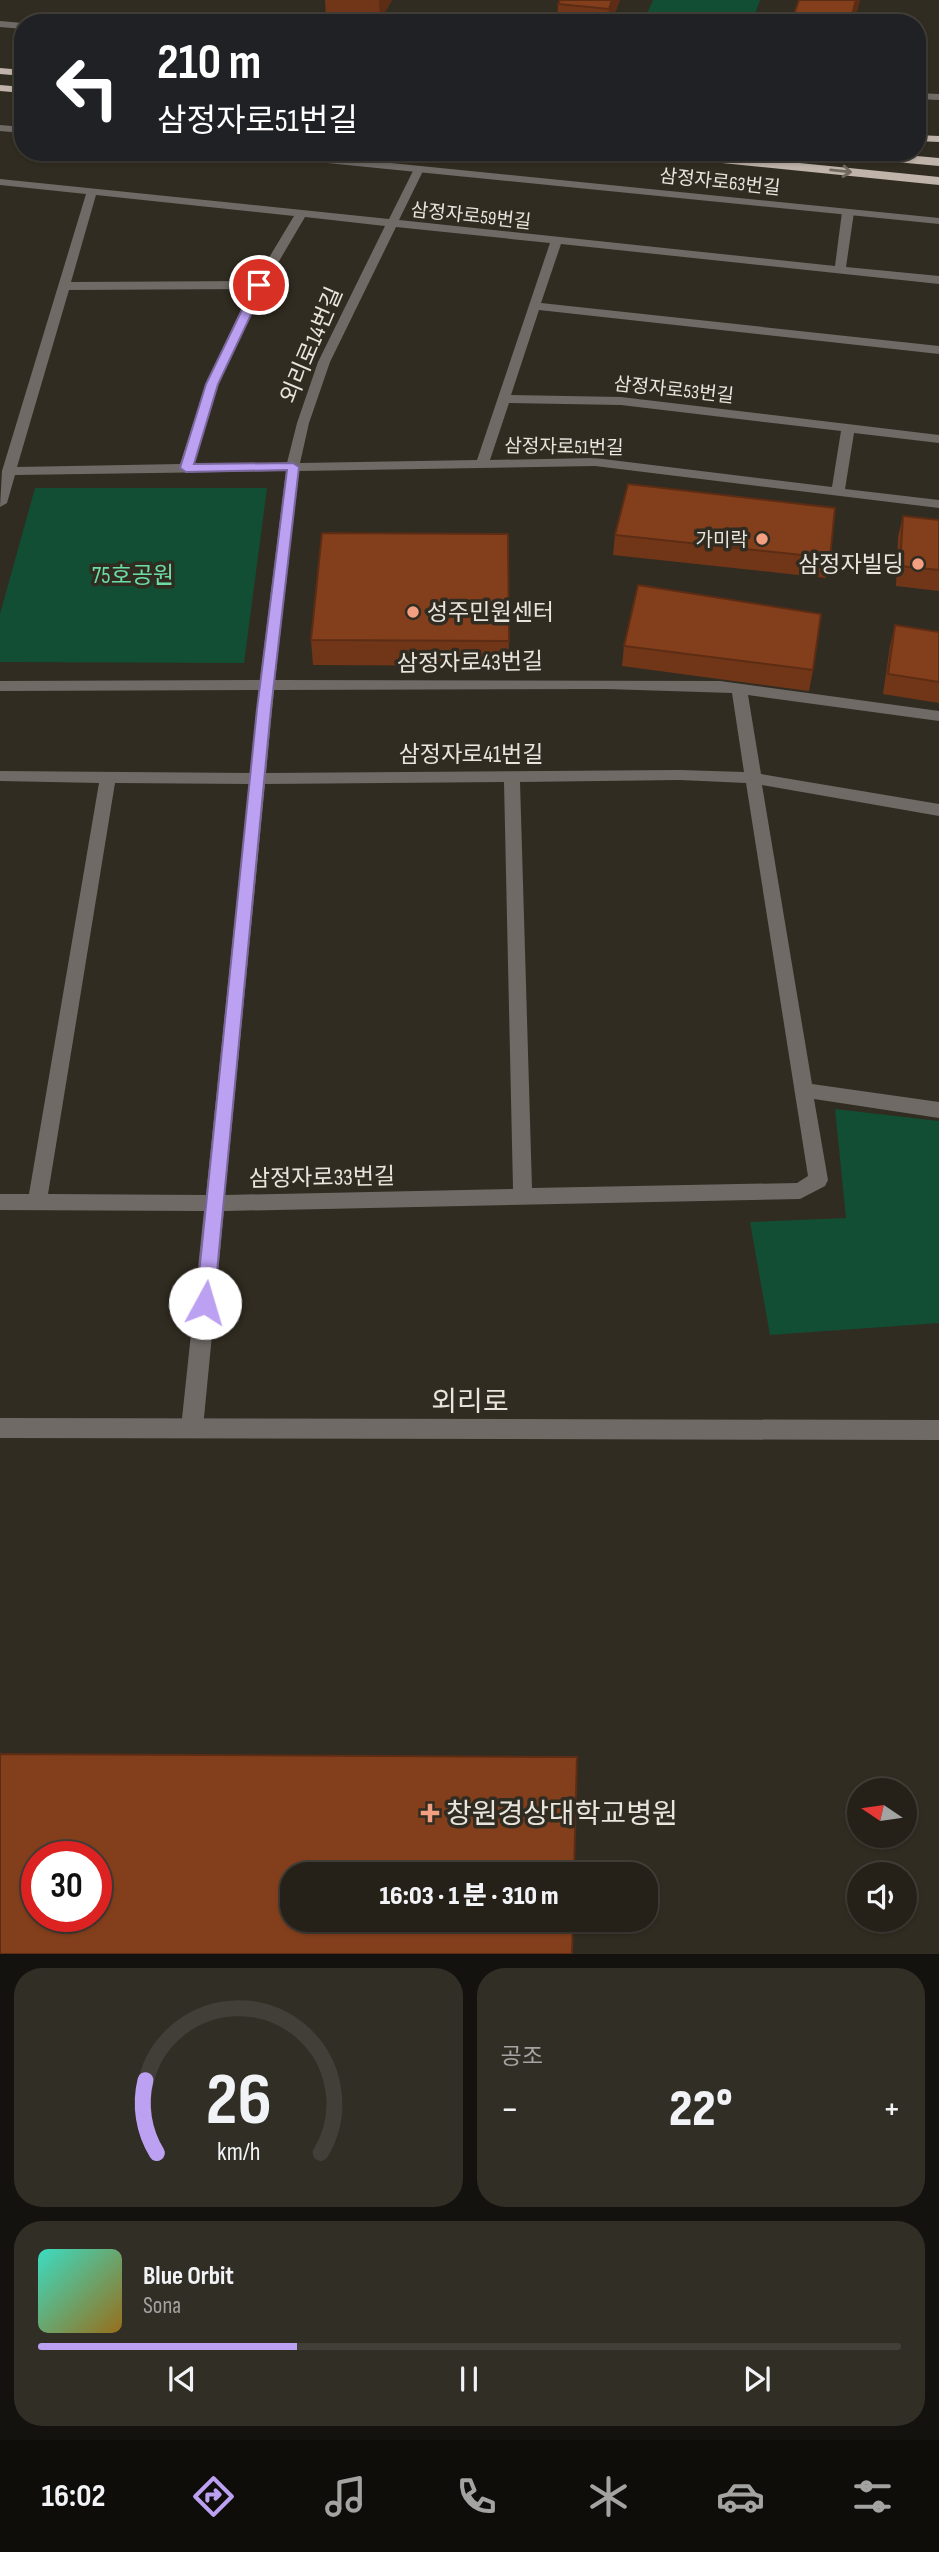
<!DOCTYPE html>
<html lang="ko">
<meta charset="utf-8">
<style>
:root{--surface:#252119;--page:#312e26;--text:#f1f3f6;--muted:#a3a3a2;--line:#423e38;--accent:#bca0f2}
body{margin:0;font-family:"Sofia Sans Condensed","Noto Sans KR",sans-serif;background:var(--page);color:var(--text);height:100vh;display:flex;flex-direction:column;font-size:26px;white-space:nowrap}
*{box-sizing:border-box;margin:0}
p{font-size:23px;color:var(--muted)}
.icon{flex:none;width:38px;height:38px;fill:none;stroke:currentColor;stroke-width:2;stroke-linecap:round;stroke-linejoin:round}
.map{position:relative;height:1954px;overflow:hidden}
.drawer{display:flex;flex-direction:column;gap:14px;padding:14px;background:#14120e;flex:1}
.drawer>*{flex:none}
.top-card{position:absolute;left:14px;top:14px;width:912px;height:147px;border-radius:28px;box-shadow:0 2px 5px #0004,0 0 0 2px var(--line);background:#202124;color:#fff;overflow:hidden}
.needle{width:46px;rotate:283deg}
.fabs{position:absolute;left:847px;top:1778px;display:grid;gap:14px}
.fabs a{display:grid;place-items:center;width:70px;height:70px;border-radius:50%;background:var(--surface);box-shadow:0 2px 5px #0004,0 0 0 2px var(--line);font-size:35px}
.speed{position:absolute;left:21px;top:1841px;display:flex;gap:14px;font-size:35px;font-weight:700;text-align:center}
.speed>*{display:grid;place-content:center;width:91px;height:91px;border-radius:50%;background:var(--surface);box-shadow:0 2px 5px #0004,0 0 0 2px var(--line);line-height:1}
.speed .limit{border:10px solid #d22;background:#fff;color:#111}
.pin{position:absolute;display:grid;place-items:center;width:60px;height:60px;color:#fff;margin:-30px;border:4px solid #fff;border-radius:50%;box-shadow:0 2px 7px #0007}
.me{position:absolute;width:77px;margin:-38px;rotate:6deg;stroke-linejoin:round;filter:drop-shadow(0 0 5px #0008)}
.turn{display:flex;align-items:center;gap:24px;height:147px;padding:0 28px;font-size:32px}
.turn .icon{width:91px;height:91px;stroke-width:2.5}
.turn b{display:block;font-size:49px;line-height:60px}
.big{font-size:52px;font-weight:800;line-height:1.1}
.drawer .card{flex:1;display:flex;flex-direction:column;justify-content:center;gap:10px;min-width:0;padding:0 24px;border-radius:28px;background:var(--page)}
.drawer .dial{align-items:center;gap:0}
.dial svg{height:182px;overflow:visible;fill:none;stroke:var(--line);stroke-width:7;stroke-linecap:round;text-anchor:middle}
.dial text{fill:var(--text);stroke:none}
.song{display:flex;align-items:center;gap:21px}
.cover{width:84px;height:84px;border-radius:10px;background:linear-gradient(135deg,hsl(170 70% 55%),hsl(40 70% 35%))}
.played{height:7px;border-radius:4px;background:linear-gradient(90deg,var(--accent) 30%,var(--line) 30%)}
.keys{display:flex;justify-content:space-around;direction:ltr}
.heat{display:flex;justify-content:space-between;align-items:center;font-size:38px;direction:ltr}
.drawer .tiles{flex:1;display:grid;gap:14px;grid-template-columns:1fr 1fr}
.card:last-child{grid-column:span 2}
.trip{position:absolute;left:280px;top:1862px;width:378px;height:70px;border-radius:28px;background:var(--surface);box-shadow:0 2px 5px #0004,0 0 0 2px var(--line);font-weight:800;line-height:70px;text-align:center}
.menu{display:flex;height:112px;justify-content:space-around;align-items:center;background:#0f0d0a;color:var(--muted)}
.menu .icon{width:49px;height:49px}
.menu .on{color:var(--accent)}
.menu b{font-size:32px;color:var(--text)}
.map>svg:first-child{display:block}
.green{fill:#124e33}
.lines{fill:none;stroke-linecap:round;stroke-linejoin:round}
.minor{fill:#6f6a66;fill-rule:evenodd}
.tertiary{fill:#6f6a66;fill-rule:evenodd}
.trunk{fill:#bfb3aa;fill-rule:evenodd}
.wall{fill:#713618}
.shaded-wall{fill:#5c2c14}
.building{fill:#833f1c;stroke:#5c2c14;stroke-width:2;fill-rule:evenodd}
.oneway{stroke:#71695f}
.route{fill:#bca0f2;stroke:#7a689d;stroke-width:2}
.poi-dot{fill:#f2a081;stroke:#312c21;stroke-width:2.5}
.labels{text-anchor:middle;stroke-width:7;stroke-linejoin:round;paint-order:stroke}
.far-street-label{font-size:19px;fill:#e8e5de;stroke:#312c21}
.far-poi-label{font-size:19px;fill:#e8e5de;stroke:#312c21;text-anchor:end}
.street-label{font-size:23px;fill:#e8e5de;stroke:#312c21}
.poi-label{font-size:23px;fill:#e8e5de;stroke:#312c21;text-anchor:end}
.park-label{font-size:23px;fill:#6bdea4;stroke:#312c21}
.near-street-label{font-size:28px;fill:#e8e5de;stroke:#312c21}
.near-poi-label{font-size:28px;fill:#e8e5de;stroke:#312c21;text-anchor:start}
</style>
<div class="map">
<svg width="939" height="1954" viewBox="0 0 939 1954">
<rect width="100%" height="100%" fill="#312c21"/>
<g class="green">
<path d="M653 0H760L752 23H643Z"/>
<path d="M35 488H267L244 663 0 662V614Z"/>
<path d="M835 1109 939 1121V1323L770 1335 750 1222 846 1218Z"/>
</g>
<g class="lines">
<g class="minor">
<path d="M0 21 23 23V29L0 27Z"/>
<path d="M917 93 939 94V100L917 99Z"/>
<path d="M419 166 424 169 399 220 835 266 842 212 848 209 854 212 846 267 939 276V284L561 244 541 303 939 346V354L539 310 511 395 621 397 939 435V443L854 433 845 489 939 500V508L595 466 299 471 275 680 720 681 939 711V721L748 695 761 774 939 804V816L762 785 812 1084 939 1102V1118L814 1099 828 1180 825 1186 800 1199 224 1211 203 1428 200 1435 192 1438 184 1435 181 1428 204 1211 0 1210V1194H29L99 783 0 781V771L250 773 259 690 0 691V681L260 680 286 471 15 475 7 503 0 507 2 471 86 194 0 185V179L389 219 414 169ZM96 195 294 216 255 281 71 282ZM305 217 385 226 318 362 297 423 287 463 194 464 218 384 265 285ZM396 227 550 243 477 460 300 463 309 423 330 362ZM251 289 206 384 180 464 17 467 69 290ZM509 403 621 405 841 431 832 487 595 458 490 460ZM606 689 732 693 744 772 680 770 266 773 274 690ZM680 780 746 783 808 1176 797 1183 532 1188 520 782ZM504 782 513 1189 225 1195 265 784ZM115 783 249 784 206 1195 48 1194Z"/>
</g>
<g class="tertiary">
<path d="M0 125 23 127V133L0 131Z"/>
<path d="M242 152H282L939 218V224L247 155Z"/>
<path d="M0 1418 939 1420V1440L0 1438Z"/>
</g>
<g class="trunk">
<path d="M0 68 23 70V76L0 74Z"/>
<path d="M0 85 23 87V93L0 91Z"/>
<path d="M917 135 939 136V142L917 141Z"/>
<path d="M646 152H690L939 177V185L652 156Z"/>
<path d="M825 152H872L939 158V166L831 156Z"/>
</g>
</g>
<g class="wall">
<path d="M325 0H392L380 21 326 18Z"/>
<path d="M560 0H620L611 23H557L558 4Z"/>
<path d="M799 0H860L854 23H791Z"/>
<path d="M903 516 939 520V591L896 586 898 537Z"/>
<path d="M615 535 830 558 826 578 613 555Z"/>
<path d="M895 625 939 632V703L883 694 890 646Z"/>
<path d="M311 640 509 641 508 666 313 665Z"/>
<path d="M624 646 813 670 809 691 622 666Z"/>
</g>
<g class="shaded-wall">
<path d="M379 0H392L380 21Z"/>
<path d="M612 0H620L611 23H608L609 9Z"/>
<path d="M856 0H860L854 23H850Z"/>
</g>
<g class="building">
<path d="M560 0H612L609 9 558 4Z"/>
<path d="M799 0H856L850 23H828L792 20Z"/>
<path d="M628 484 835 508 830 558 615 535Z"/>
<path d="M903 516 939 520V570L900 566Z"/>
<path d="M322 533 508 534 509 641 311 640Z"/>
<path d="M638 585 821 614 813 670 624 646Z"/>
<path d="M895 625 939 632V682L888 674Z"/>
<path d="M0 1754 577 1757 574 1874H292V1920H573L572 1954H0ZM37 1857H96V1916H37Z"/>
</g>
<defs><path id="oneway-shaft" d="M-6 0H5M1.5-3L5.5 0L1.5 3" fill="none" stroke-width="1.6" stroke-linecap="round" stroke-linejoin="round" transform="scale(1.75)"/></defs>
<use class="oneway" href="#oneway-shaft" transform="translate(841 171) rotate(6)"/>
<path class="route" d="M259 282 265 285 218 384 194 464 293 463 299 467 271 709 214 1303 211 1309 205 1312 198 1309 196 1303 257 709 287 470 186 472 180 468 206 384 254 285Z"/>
<g class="poi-dot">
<circle cx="762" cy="539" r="7"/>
<circle cx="918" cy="564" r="7"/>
<circle cx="413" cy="612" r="7"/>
<path d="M426.5 1802.5h7v7h7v7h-7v7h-7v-7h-7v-7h7z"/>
</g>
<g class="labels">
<g class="far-street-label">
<text transform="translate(720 181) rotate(6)" y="7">삼정자로63번길</text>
<text transform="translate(471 215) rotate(6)" y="7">삼정자로59번길</text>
<text transform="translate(674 389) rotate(6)" y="7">삼정자로53번길</text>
<text transform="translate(564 446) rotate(1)" y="7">삼정자로51번길</text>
</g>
<g class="far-poi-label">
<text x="748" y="546">가미락</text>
</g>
<g class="street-label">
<text transform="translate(311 345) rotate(-67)" y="8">외리로14번길</text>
<text transform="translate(470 662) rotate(-1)" y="8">삼정자로43번길</text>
<text x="471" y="762">삼정자로41번길</text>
<text transform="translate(322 1177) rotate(-1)" y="8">삼정자로33번길</text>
</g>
<g class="poi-label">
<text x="904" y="572">삼정자빌딩</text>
<text x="427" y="620" text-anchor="start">성주민원센터</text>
</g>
<g class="park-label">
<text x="133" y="583">75호공원</text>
</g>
<g class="near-street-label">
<text x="470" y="1411">외리로</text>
</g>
<g class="near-poi-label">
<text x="446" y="1823">창원경상대학교병원</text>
</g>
</g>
</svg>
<div class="fabs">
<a><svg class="needle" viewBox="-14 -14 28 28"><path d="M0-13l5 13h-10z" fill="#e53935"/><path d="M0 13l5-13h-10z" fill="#a3a3a2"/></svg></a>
<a><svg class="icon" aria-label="sound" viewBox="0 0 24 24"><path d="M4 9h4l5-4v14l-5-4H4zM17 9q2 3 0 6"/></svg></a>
</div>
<div class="speed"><div class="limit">30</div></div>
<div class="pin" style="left:259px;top:285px;background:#d93025"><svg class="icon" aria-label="arrive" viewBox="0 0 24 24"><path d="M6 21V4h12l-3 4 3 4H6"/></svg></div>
<svg class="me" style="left:205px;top:1303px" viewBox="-20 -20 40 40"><circle r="19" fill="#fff"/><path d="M0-13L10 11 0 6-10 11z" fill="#bca0f2"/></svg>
<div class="trip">16:03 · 1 분 · 310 m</div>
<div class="top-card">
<div class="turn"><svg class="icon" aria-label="left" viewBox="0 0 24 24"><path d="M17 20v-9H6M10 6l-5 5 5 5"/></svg><div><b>210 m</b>삼정자로51번길</div></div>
</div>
</div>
<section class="drawer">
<div class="tiles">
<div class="card dial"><svg viewBox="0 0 100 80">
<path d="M14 69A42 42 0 1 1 86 69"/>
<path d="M14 69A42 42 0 0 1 9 37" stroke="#bca0f2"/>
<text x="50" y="56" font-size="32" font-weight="700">26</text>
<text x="50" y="72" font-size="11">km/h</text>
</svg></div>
<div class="card"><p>공조</p>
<div class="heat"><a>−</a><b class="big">22°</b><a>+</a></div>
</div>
<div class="card">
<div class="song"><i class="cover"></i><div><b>Blue Orbit</b><p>Sona</p></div></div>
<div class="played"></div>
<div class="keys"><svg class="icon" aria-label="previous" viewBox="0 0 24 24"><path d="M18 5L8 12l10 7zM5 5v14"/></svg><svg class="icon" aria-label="pause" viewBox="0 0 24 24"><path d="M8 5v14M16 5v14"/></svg><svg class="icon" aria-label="next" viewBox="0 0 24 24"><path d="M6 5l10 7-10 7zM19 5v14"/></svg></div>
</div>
</div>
</section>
<nav class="menu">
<b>16:02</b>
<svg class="icon on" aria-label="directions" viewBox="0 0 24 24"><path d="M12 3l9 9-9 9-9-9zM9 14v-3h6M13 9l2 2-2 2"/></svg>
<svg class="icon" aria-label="music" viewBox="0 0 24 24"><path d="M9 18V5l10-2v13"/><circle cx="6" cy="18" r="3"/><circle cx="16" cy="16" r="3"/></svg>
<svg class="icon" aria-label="phone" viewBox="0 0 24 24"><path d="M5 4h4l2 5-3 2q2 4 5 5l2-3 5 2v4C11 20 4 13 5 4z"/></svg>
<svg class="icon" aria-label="climate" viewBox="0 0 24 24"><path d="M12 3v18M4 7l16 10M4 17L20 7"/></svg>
<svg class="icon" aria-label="car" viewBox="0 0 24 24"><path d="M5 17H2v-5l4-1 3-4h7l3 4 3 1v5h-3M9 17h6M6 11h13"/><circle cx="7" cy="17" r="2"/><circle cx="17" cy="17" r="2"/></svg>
<svg class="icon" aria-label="filters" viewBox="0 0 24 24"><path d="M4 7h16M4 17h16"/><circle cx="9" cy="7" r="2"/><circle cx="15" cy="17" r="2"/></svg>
</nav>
